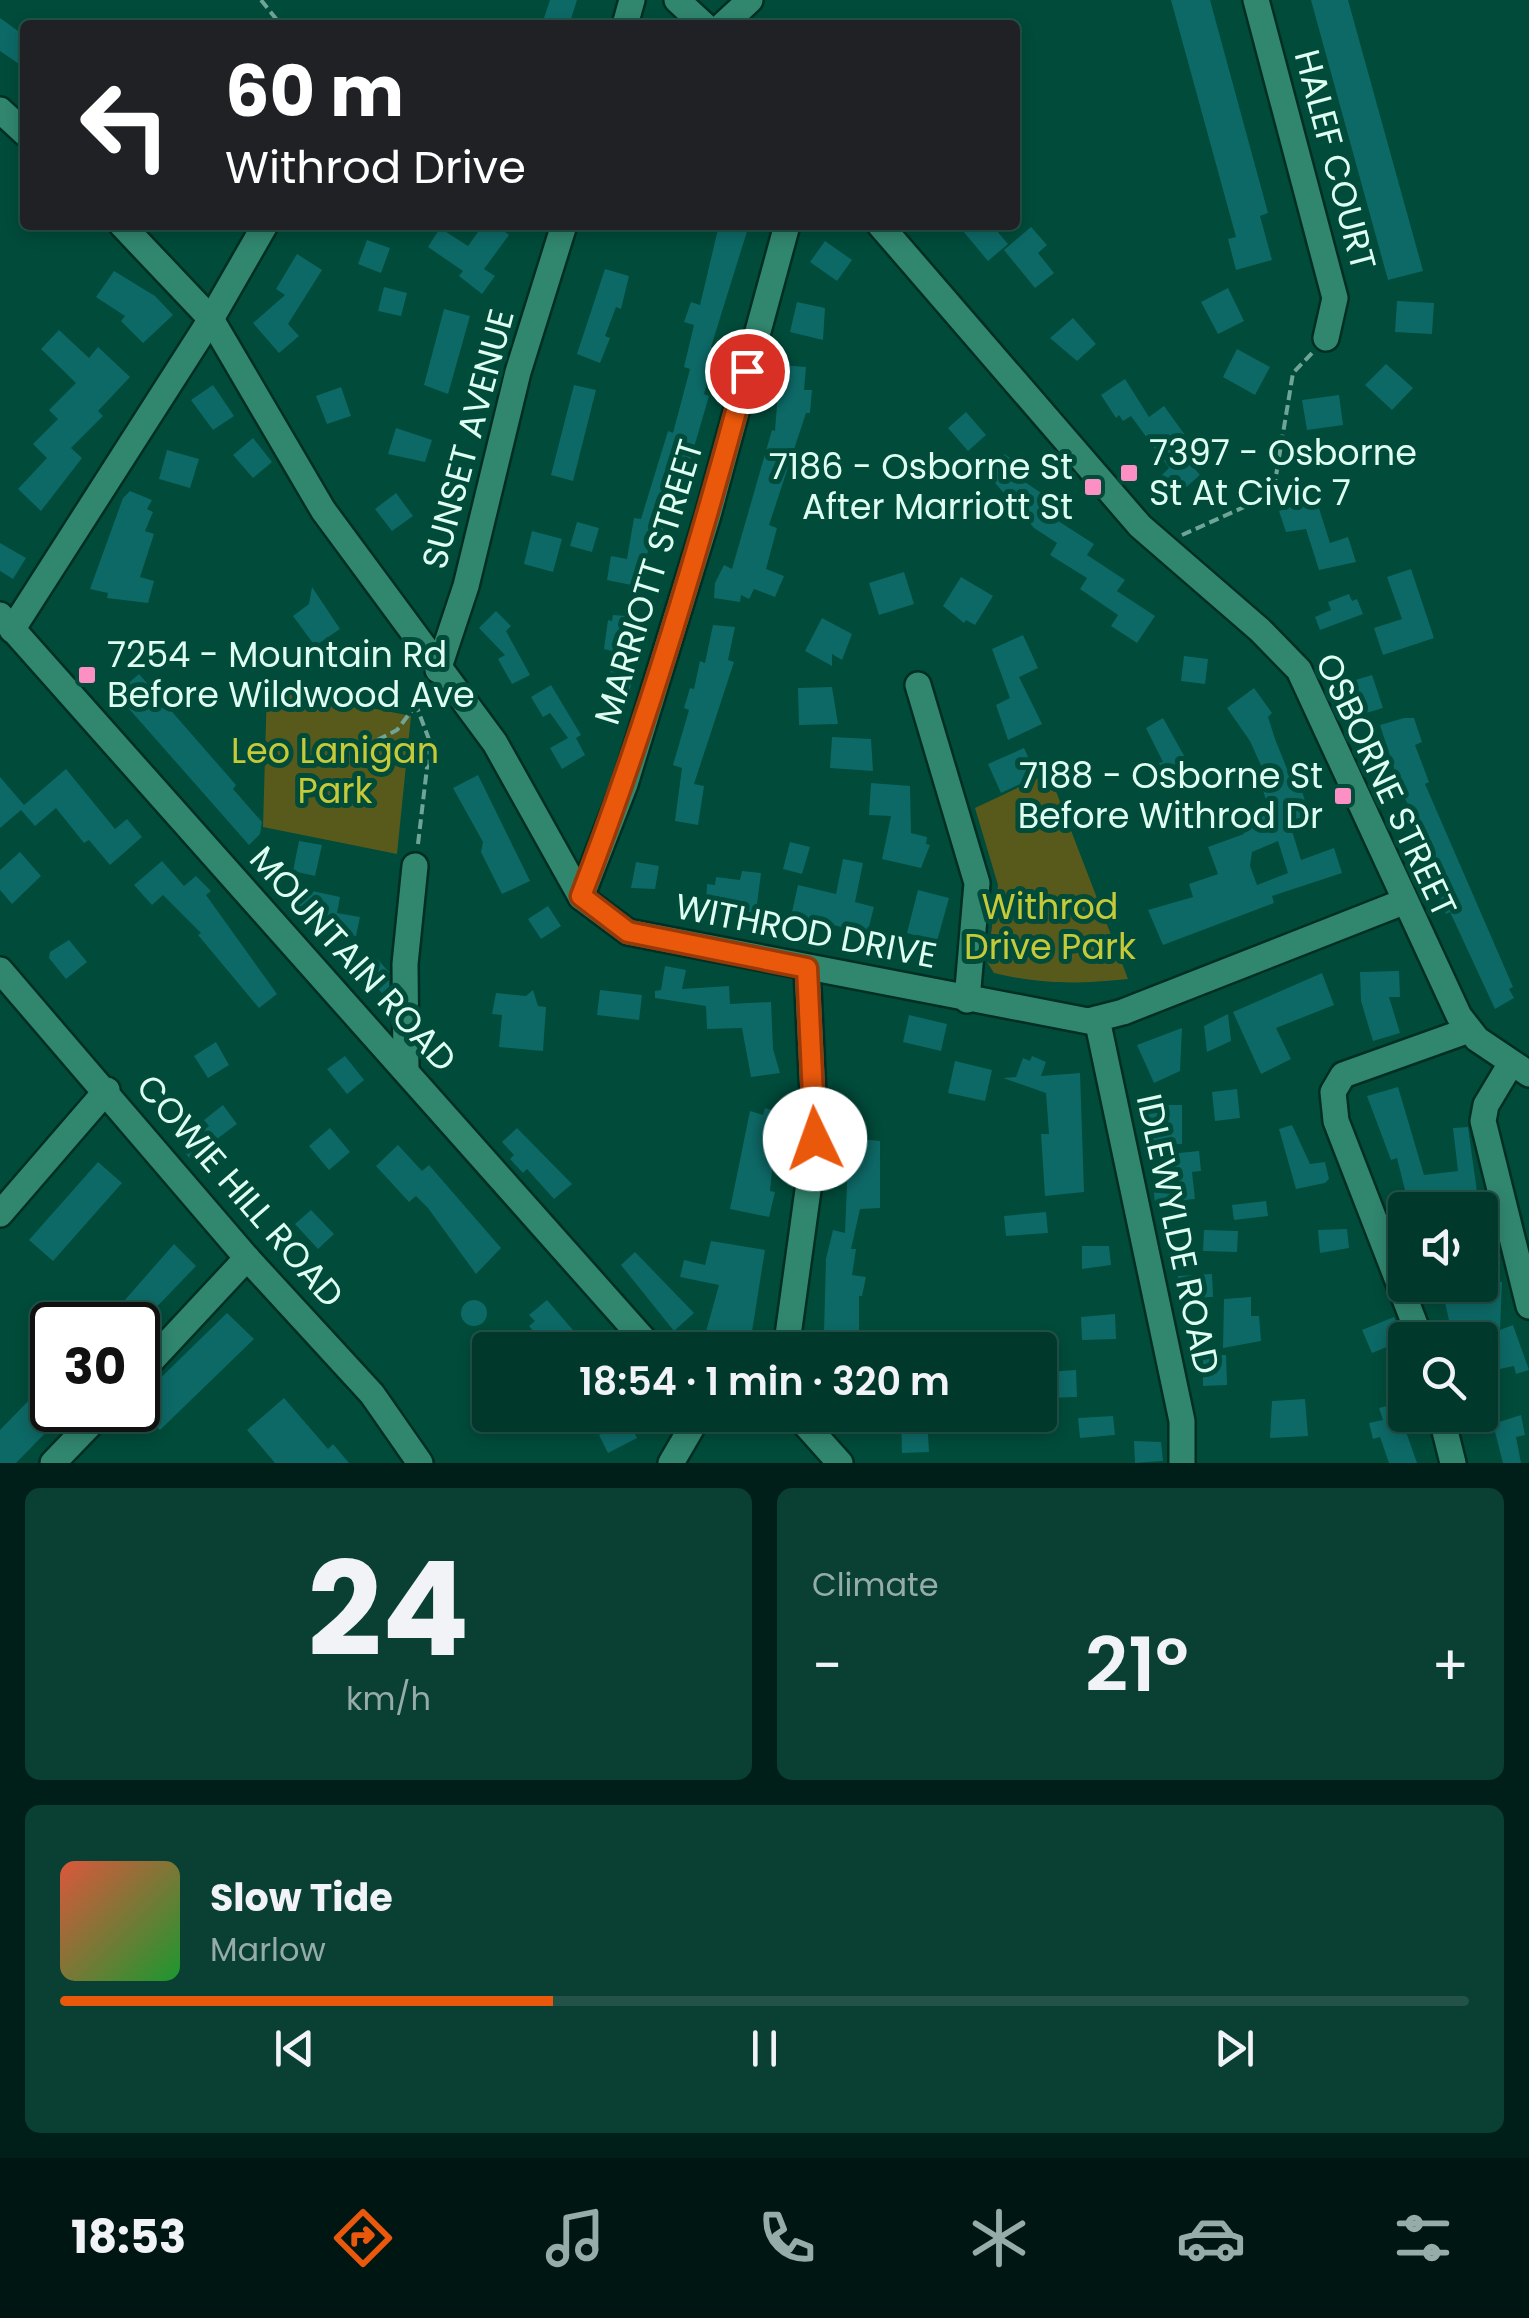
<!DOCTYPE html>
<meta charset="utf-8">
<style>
:root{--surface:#00382c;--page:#0a3f34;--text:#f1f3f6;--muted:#95aca9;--line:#225248;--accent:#ea580c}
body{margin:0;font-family:Poppins,sans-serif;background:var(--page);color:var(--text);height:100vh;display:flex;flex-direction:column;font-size:38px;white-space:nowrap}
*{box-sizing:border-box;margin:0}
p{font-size:32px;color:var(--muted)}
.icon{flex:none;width:55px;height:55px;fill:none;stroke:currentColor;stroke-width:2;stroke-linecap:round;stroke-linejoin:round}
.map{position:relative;height:1463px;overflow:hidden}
.sheet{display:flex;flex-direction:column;gap:25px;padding:25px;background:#001f18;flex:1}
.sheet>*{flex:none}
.top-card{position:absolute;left:20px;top:20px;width:1000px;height:210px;border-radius:10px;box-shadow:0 5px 15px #0003,0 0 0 2px var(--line);background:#202124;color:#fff;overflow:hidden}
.controls{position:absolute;left:1388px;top:1192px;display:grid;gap:20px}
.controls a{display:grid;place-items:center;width:110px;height:110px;border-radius:10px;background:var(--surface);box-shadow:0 5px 15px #0003,0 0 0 2px var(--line);font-size:50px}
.speed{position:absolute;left:30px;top:1302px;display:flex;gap:20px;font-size:50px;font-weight:700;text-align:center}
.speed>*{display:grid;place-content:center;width:130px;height:130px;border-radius:50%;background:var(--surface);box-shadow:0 5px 15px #0003,0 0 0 2px var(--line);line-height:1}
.speed .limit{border:5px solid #111;border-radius:15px;background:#fff;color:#111}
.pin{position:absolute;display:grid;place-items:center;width:85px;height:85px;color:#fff;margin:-42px;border:5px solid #fff;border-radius:50%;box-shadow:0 2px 10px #0007}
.me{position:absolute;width:110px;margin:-55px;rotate:357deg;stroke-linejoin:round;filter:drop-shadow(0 0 8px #0008)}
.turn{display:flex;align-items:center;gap:35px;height:210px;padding:0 40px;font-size:45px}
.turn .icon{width:130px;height:130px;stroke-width:2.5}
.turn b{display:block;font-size:70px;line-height:85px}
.big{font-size:75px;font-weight:600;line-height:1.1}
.sheet .tile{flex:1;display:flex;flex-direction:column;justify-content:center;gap:15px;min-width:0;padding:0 35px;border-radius:15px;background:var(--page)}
.sheet .dial{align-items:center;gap:0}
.dial b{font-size:130px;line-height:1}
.song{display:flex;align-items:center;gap:30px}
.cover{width:120px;height:120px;border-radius:15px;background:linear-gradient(135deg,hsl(10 70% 55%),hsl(130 70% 35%))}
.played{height:10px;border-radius:5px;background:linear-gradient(90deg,var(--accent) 35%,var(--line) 35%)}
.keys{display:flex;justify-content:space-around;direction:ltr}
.heat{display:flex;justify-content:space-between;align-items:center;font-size:55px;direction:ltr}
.sheet .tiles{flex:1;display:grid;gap:25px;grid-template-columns:1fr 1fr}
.tile:last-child{grid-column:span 2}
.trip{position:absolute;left:472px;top:1332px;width:585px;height:100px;border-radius:10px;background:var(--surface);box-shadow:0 5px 15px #0003,0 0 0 2px var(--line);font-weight:600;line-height:100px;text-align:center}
.tabs{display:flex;height:160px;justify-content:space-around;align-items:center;background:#001612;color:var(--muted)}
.tabs .icon{width:70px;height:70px}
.tabs .on{color:var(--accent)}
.tabs b{font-size:45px;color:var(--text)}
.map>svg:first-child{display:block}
.green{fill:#585a1b}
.building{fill:#0d6966;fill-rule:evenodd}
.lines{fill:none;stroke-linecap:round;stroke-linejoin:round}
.minor-casing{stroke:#002e22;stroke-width:30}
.path{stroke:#6fa596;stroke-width:4;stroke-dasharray:10 5;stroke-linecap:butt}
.minor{stroke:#31866e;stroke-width:25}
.route-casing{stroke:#983908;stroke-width:25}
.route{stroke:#ea580c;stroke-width:18}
.poi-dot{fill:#fc8fc3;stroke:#004b3a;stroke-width:4}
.labels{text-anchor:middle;stroke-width:10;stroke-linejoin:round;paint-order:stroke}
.street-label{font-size:35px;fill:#defef2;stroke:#004b3a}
.poi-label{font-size:35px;fill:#defef2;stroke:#004b3a;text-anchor:start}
.park-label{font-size:35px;fill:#c6ca38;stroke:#004b3a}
</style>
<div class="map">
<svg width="1529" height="1463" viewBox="0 0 1529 1463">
<rect width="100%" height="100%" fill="#004b3a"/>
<g class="green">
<path d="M267 687 411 716 397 854 263 827Z"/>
<path d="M1049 773 1128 979C1077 984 1045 985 994 973L987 962 998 885 975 808Z"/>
</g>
<g class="building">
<path d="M550 0H577L569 25 544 18Z"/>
<path d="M1171 0H1210L1268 213 1260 216 1272 260 1236 270 1228 239 1236 237Z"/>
<path d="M1311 0H1348L1423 271 1388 280Z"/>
<path d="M0 18 25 36V68L0 51Z"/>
<path d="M483 225H496L509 235 484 269 495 276 482 294 459 276 463 271 428 247 440 228 468 246Z"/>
<path d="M719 225H749L711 347 716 349 704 394 709 396 675 512 666 509 660 547 649 545 641 587 607 580 611 556 627 559 634 518 641 519 668 431 673 433 690 369 684 367 694 325 684 322 691 302 700 305Z"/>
<path d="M958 225H992L1008 244 988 261Z"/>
<path d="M1031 227 1047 245 1038 253 1054 273 1035 288 1004 250Z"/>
<path d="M367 240 390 248 381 273 358 264Z"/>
<path d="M825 241 852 260 837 281 810 262Z"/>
<path d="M297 254 322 270 288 324 299 336 279 353 253 323 285 295 276 289Z"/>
<path d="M605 269 629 276 621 309 616 307 605 336 610 338 600 363 577 354Z"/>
<path d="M114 271 155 296 173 315 143 343 121 321 125 316 96 297Z"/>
<path d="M384 287 407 293 401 316 378 311Z"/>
<path d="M1228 288 1244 321 1218 334 1201 302Z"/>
<path d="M1397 301 1434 303 1432 334 1395 332Z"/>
<path d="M797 302 825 308 823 340 790 332Z"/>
<path d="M444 309 470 316 448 394 424 385Z"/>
<path d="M1073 318 1096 344 1077 361 1050 338Z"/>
<path d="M59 330 89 358 98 347 130 377 98 411 103 416 71 448 82 458 41 511 18 489 47 458 33 444 58 419 49 410 76 383 41 349Z"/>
<path d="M1237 349 1270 367 1255 395 1223 377Z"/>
<path d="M1386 364 1413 388 1392 410 1365 385Z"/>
<path d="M780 365 806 367 804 390H812L810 413H806L769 525 777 528 766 569 784 576 775 597 754 589 749 599 741 595 740 602 714 598 715 583 724 565 732 569 772 430 775 431Z"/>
<path d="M1125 379 1149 417 1164 406 1185 435 1173 444 1200 475 1176 496 1160 477 1169 468 1131 416 1123 421 1119 415 1116 418 1101 395Z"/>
<path d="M213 385 234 416 213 430 191 400Z"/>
<path d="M574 385 596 390 573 481 551 475Z"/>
<path d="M341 387 351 416 327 424 316 396Z"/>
<path d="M1339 395 1343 425 1307 430 1302 400Z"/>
<path d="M966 412 986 435 968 451 948 428Z"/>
<path d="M396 428 432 440 425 462 388 454Z"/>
<path d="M253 438 272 462 253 478 233 455Z"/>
<path d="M167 450 199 459 190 488 159 479Z"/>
<path d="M1004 454 1031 472 1025 482 1063 508 1055 519 1094 544 1087 555 1125 580 1117 591 1155 616 1137 643 1111 626 1118 615 1080 589 1087 578 1050 555 1057 543 1034 528 989 476Z"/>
<path d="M130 491 152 500 147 509 153 512 145 531 154 534 140 577 154 581 148 603 107 598 108 593 90 589 123 498Z"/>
<path d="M396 493 413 516 392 531 375 509Z"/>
<path d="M1316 499 1330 543 1348 537 1356 562 1319 570 1306 529 1286 532 1279 511Z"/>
<path d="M577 522 599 528 592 552 570 546Z"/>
<path d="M532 531 562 539 553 572 524 564Z"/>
<path d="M0 543 26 558 13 579 0 571Z"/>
<path d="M1411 569 1434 638 1383 655 1374 628 1402 619 1387 577Z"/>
<path d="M904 572 914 604 879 615 869 583Z"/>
<path d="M961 577 993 596 975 625 966 620 964 623 943 606Z"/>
<path d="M312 587 340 629 315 646 293 616 309 604Z"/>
<path d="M1349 594 1352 601 1357 599 1363 614 1320 630 1315 617 1331 610 1328 602Z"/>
<path d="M496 611 511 626 506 631 530 675 512 684 498 659 505 655 479 628Z"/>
<path d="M613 615 640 617 639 624 643 625 630 690 607 684 616 652 604 649 608 620 612 621Z"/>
<path d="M822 618 852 634 842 660 832 654V666L805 651Z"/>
<path d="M713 625 735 627 728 660 734 662 694 784 704 786 698 825 675 821 682 768 673 765 689 710 684 708 690 688 694 689 700 661 705 663Z"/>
<path d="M1023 635 1038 668 1019 677 1042 724 1008 740 996 705 1010 698 992 649Z"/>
<path d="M1184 656 1208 659 1205 684 1181 681Z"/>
<path d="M139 674 236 785 233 789 262 822 260 834 249 845 116 694Z"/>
<path d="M1372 675 1383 708 1356 716 1349 682Z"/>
<path d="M551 685 581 735 576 738 585 755 562 769 550 748 568 738 550 713 543 717 531 697Z"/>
<path d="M832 687 838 724 799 725 798 688Z"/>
<path d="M1254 688 1272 713 1268 717 1275 739 1289 774 1296 771 1302 791 1309 815 1289 821 1301 860 1334 848 1342 873 1272 896 1274 903 1163 945 1148 910 1193 897 1189 884 1218 874 1208 847 1244 834 1240 823 1270 813 1261 784 1268 781 1250 741 1227 708ZM1278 841 1288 873 1257 885 1250 866 1252 852Z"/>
<path d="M1163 718 1192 770 1165 779 1159 763 1163 762 1146 728Z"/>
<path d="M1404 718H1414L1422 742 1415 745 1429 782 1425 784 1513 987 1509 989 1514 998 1495 1009 1450 912 1446 914 1413 823 1416 821 1392 772 1395 771 1380 725Z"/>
<path d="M832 737 871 739 873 771 830 768Z"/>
<path d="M1024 748 1037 776 1001 793 988 764Z"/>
<path d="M66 769 115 829 127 819 142 837 110 865 89 840 84 843 56 808 35 826 21 810 0 828V777L24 805Z"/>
<path d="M478 775 530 881 502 894 481 852 483 842 453 788Z"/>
<path d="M871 783 910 786 911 833 927 837 926 844 930 845 921 868 882 859 891 816 869 815Z"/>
<path d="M299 841 322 845 315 876 293 871Z"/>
<path d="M790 842 810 847 802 874 783 869Z"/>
<path d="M20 852 41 876 12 904 0 890V870Z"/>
<path d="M843 859 863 863 855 902 874 907 867 934 826 923 825 928 790 921 798 885 836 894Z"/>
<path d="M162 861 184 886 196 876 211 891 206 895 277 994 259 1008 198 935 201 933 163 895 152 905 134 885Z"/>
<path d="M636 862 659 866 655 889 631 888Z"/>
<path d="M742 871 761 873 756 912 706 911 707 884 715 885 716 877 740 880Z"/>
<path d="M303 889 340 897 337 913 360 917 356 936 319 928 322 911 299 906Z"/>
<path d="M918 890 949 898 937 941 907 933Z"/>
<path d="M548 906 561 926 541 939 528 919Z"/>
<path d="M69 940 87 962 66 979 49 958 50 952Z"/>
<path d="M377 959 389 972V988L383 994 362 973Z"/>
<path d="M665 966 686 970 682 989 729 986 730 1004 771 1002 773 1049 780 1073 751 1077 742 1028 707 1029 706 1006 655 998V991L661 990Z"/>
<path d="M1399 971 1400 997H1389L1400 1033 1373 1041 1361 1001 1360 972Z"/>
<path d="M1322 973 1334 1005 1276 1028 1291 1059 1261 1074 1233 1012Z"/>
<path d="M533 990 538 1006 546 1007 543 1051 499 1047 502 1015 492 1014 496 993 526 996Z"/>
<path d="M600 990 642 995 639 1020 597 1015Z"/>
<path d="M1228 1014 1231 1041 1207 1052 1204 1026Z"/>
<path d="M909 1015 947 1024 941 1051 903 1042Z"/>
<path d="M1182 1028 1180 1071 1154 1083 1137 1045Z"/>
<path d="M216 1042 229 1065 208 1078 194 1056Z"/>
<path d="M345 1056 364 1080 347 1094 327 1069Z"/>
<path d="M1032 1056 1046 1062 1041 1076 1080 1073 1084 1192 1045 1196 1041 1134H1049L1046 1093 1003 1078 1016 1077 1023 1058 1030 1061Z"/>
<path d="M955 1061 992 1070 985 1101 948 1093Z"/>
<path d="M1398 1087 1424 1175 1458 1171 1453 1128 1468 1127 1477 1192 1436 1196 1439 1210H1410L1397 1158 1391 1160 1367 1096Z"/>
<path d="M1237 1089 1240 1118 1215 1121 1212 1092Z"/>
<path d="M223 1105 237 1124 190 1159 181 1147 209 1126 204 1120Z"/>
<path d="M1141 1105H1182V1144L1142 1145Z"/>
<path d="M765 1108 788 1115 773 1161 770 1191 775 1192 769 1217 730 1209 750 1111 763 1115Z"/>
<path d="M1292 1125 1310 1164 1325 1162 1329 1179 1325 1183 1296 1189 1279 1129Z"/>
<path d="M330 1128 350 1152 329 1170 309 1146Z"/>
<path d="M517 1128 572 1184 554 1199 527 1169 523 1173 510 1159 514 1155 502 1142Z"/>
<path d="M849 1138 880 1141V1208L860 1209 851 1249H856L852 1275 866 1277 862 1296H859V1333H824L826 1259 833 1230 845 1233Z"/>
<path d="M398 1145 422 1171 429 1165 501 1248 476 1274 428 1208 416 1196 409 1202 376 1166Z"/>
<path d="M1199 1151 1201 1171 1192 1172 1195 1199 1155 1203 1153 1184 1172 1181 1169 1154Z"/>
<path d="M98 1162 122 1183 53 1261 29 1240Z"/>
<path d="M1266 1201 1268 1216 1234 1220 1232 1205Z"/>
<path d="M311 1210 334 1234 318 1249 295 1224Z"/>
<path d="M1046 1212 1048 1233 1006 1236 1004 1216Z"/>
<path d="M1347 1229 1349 1248 1320 1253 1318 1230Z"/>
<path d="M1204 1230 1238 1231 1237 1252 1203 1251Z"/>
<path d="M711 1241 765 1250 749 1350 702 1346 719 1285 680 1277 684 1260 705 1265Z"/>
<path d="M174 1244 196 1266 149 1315 160 1325H103Z"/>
<path d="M1082 1246H1109L1111 1265 1082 1269Z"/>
<path d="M635 1252 694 1313 674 1331 621 1265Z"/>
<path d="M1212 1274 1213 1297 1179 1298 1178 1276Z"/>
<path d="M1480 1281 1502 1282 1500 1330 1513 1325 1529 1370 1516 1374 1514 1366 1480 1373V1359L1500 1354 1486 1320 1450 1325 1443 1293 1458 1291 1457 1286 1480 1285Z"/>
<path d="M1251 1297V1316H1259L1261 1341 1223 1348 1224 1299Z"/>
<circle cx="474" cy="1313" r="13"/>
<path d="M547 1300 590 1350H549L529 1326 535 1321 529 1315Z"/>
<path d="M227 1313 254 1339 160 1430 138 1408V1400Z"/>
<path d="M1115 1314 1116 1339 1082 1340 1081 1317Z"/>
<path d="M1394 1317 1404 1340 1372 1353 1362 1330Z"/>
<path d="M1207 1355H1226L1227 1385 1203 1386V1359Z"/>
<path d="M1076 1370 1077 1397 1047 1398 1045 1372Z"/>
<path d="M33 1396 58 1420 16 1463H0V1430Z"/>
<path d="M284 1398 328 1449 333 1444 349 1463H275L247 1430Z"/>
<path d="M1305 1399 1308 1436 1270 1438 1272 1401Z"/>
<path d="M1405 1401 1404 1426 1417 1463H1389L1380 1437 1373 1439 1369 1423 1383 1420 1379 1408Z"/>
<path d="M901 1415H927L929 1452 902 1453Z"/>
<path d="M1521 1415 1525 1435 1516 1437 1521 1463H1503L1493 1424Z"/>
<path d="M1113 1416 1115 1435 1080 1438 1078 1418Z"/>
<path d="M628 1420 637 1438 608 1453 599 1435Z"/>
<path d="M1134 1441 1161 1442 1163 1461 1135 1463Z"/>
</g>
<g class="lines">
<defs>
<g id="minor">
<path d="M677 0 704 25"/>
<path d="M1256 0 1335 298 1326 338"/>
<path d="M625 25 632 0"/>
<path d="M723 25 750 0"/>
<path d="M0 110 25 133"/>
<path d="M122 225 211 319 323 510 495 743 581 897 628 932 1088 1021 1123 1012 1403 902"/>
<path d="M880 225 1140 526 1260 630 1299 670 1459 1016 1477 1039 1529 1074"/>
<path d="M0 615 653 1350"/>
<path d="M12 630 211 319 265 225"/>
<path d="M438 670 466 586 518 372 564 225"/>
<path d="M918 685 977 883 967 1000"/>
<path d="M581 897 625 784 708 515 787 225"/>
<path d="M0 970 247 1258 372 1394 420 1463"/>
<path d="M1097 1019 1182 1421V1463"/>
<path d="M1510 1065 1486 1105 1483 1121 1529 1306"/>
<path d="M406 1070 405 964 415 866"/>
<path d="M0 1214 107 1090"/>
<path d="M1421 1340 1336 1121 1333 1092 1343 1075 1469 1030"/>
<path d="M786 1350 815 1139 807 968"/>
<path d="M138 1375 247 1258"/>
<path d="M797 1415 840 1463"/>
<path d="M1441 1415 1453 1463"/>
<path d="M53 1463 104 1410"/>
<path d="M671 1463 699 1415"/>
</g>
</defs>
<use href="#minor" class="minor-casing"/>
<g class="path">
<path d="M261 0 281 25"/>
<path d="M1182 535 1273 494 1293 373 1312 353"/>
<path d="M364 747 397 730 416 705"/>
<path d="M418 844 430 742 416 705 429 692"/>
</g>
<use href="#minor" class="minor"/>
</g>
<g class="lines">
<defs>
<path id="route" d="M747 371C699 548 647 725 581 896L628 932 807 968 815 1139"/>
</defs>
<use href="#route" class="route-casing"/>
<use href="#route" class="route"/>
</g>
<g class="poi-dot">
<rect x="1119" y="463" width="20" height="20" rx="5"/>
<rect x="1083" y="477" width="20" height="20" rx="5"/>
<rect x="77" y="665" width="20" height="20" rx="5"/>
<rect x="1333" y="786" width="20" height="20" rx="5"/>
</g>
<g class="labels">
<g class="street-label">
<text transform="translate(1335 160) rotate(75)" y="12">HALEF COURT</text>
<text transform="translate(468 439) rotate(-75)" y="12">SUNSET AVENUE</text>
<text transform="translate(649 582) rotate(-73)" y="12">MARRIOTT STREET</text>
<text transform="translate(1386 785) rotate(65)" y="12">OSBORNE STREET</text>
<text transform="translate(806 931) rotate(11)" y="12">WITHROD DRIVE</text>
<text transform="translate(353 959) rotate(48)" y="12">MOUNTAIN ROAD</text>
<text transform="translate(240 1191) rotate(49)" y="12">COWIE HILL ROAD</text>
<text transform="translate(1178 1234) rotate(78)" y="12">IDLEWYLDE ROAD</text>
</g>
<g class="poi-label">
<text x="1149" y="465">7397 - Osborne<tspan x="1149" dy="40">St At Civic 7</tspan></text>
<text x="1073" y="479" text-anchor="end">7186 - Osborne St<tspan x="1073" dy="40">After Marriott St</tspan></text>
<text x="107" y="667">7254 - Mountain Rd<tspan x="107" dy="40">Before Wildwood Ave</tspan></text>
<text x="1323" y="788" text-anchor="end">7188 - Osborne St<tspan x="1323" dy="40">Before Withrod Dr</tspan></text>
</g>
<g class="park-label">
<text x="335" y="763">Leo Lanigan<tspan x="335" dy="40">Park</tspan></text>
<text x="1050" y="919">Withrod<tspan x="1050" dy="40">Drive Park</tspan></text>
</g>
</g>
</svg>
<div class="controls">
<a><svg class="icon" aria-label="sound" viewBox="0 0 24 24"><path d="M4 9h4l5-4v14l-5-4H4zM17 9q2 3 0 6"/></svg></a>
<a><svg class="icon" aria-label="search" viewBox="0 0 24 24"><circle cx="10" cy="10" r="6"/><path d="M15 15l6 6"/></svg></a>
</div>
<div class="speed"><div class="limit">30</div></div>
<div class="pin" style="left:747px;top:371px;background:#d93025"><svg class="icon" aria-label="arrive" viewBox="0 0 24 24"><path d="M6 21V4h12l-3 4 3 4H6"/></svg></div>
<svg class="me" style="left:815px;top:1139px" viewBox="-20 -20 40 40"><circle r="19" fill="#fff"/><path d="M0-13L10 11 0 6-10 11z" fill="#ea580c"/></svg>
<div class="trip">18:54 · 1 min · 320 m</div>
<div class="top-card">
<div class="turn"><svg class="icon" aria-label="left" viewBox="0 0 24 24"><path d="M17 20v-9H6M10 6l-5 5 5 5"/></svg><div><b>60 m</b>Withrod Drive</div></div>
</div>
</div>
<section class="sheet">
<div class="tiles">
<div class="tile dial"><b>24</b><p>km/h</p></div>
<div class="tile"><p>Climate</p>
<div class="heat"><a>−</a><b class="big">21°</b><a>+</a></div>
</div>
<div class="tile">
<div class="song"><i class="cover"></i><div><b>Slow Tide</b><p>Marlow</p></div></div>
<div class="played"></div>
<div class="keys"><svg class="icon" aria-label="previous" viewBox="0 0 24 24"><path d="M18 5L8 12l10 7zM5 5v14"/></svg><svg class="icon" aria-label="pause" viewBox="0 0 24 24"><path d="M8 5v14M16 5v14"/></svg><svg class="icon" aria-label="next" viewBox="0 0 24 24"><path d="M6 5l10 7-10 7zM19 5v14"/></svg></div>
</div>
</div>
</section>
<nav class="tabs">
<b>18:53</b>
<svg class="icon on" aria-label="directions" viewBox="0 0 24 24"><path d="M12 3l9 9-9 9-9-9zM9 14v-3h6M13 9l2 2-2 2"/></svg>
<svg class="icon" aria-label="music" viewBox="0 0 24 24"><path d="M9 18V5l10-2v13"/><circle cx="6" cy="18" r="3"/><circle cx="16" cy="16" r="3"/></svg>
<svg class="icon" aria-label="phone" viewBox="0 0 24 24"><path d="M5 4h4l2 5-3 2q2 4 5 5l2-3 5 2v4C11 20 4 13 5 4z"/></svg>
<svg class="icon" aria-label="climate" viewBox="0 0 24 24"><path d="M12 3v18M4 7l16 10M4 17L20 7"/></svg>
<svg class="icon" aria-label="car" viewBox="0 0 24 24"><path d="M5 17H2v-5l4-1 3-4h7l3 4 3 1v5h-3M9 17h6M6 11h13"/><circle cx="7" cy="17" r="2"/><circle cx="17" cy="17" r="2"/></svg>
<svg class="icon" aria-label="filters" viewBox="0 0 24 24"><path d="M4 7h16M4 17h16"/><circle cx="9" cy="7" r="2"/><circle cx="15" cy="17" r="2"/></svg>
</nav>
